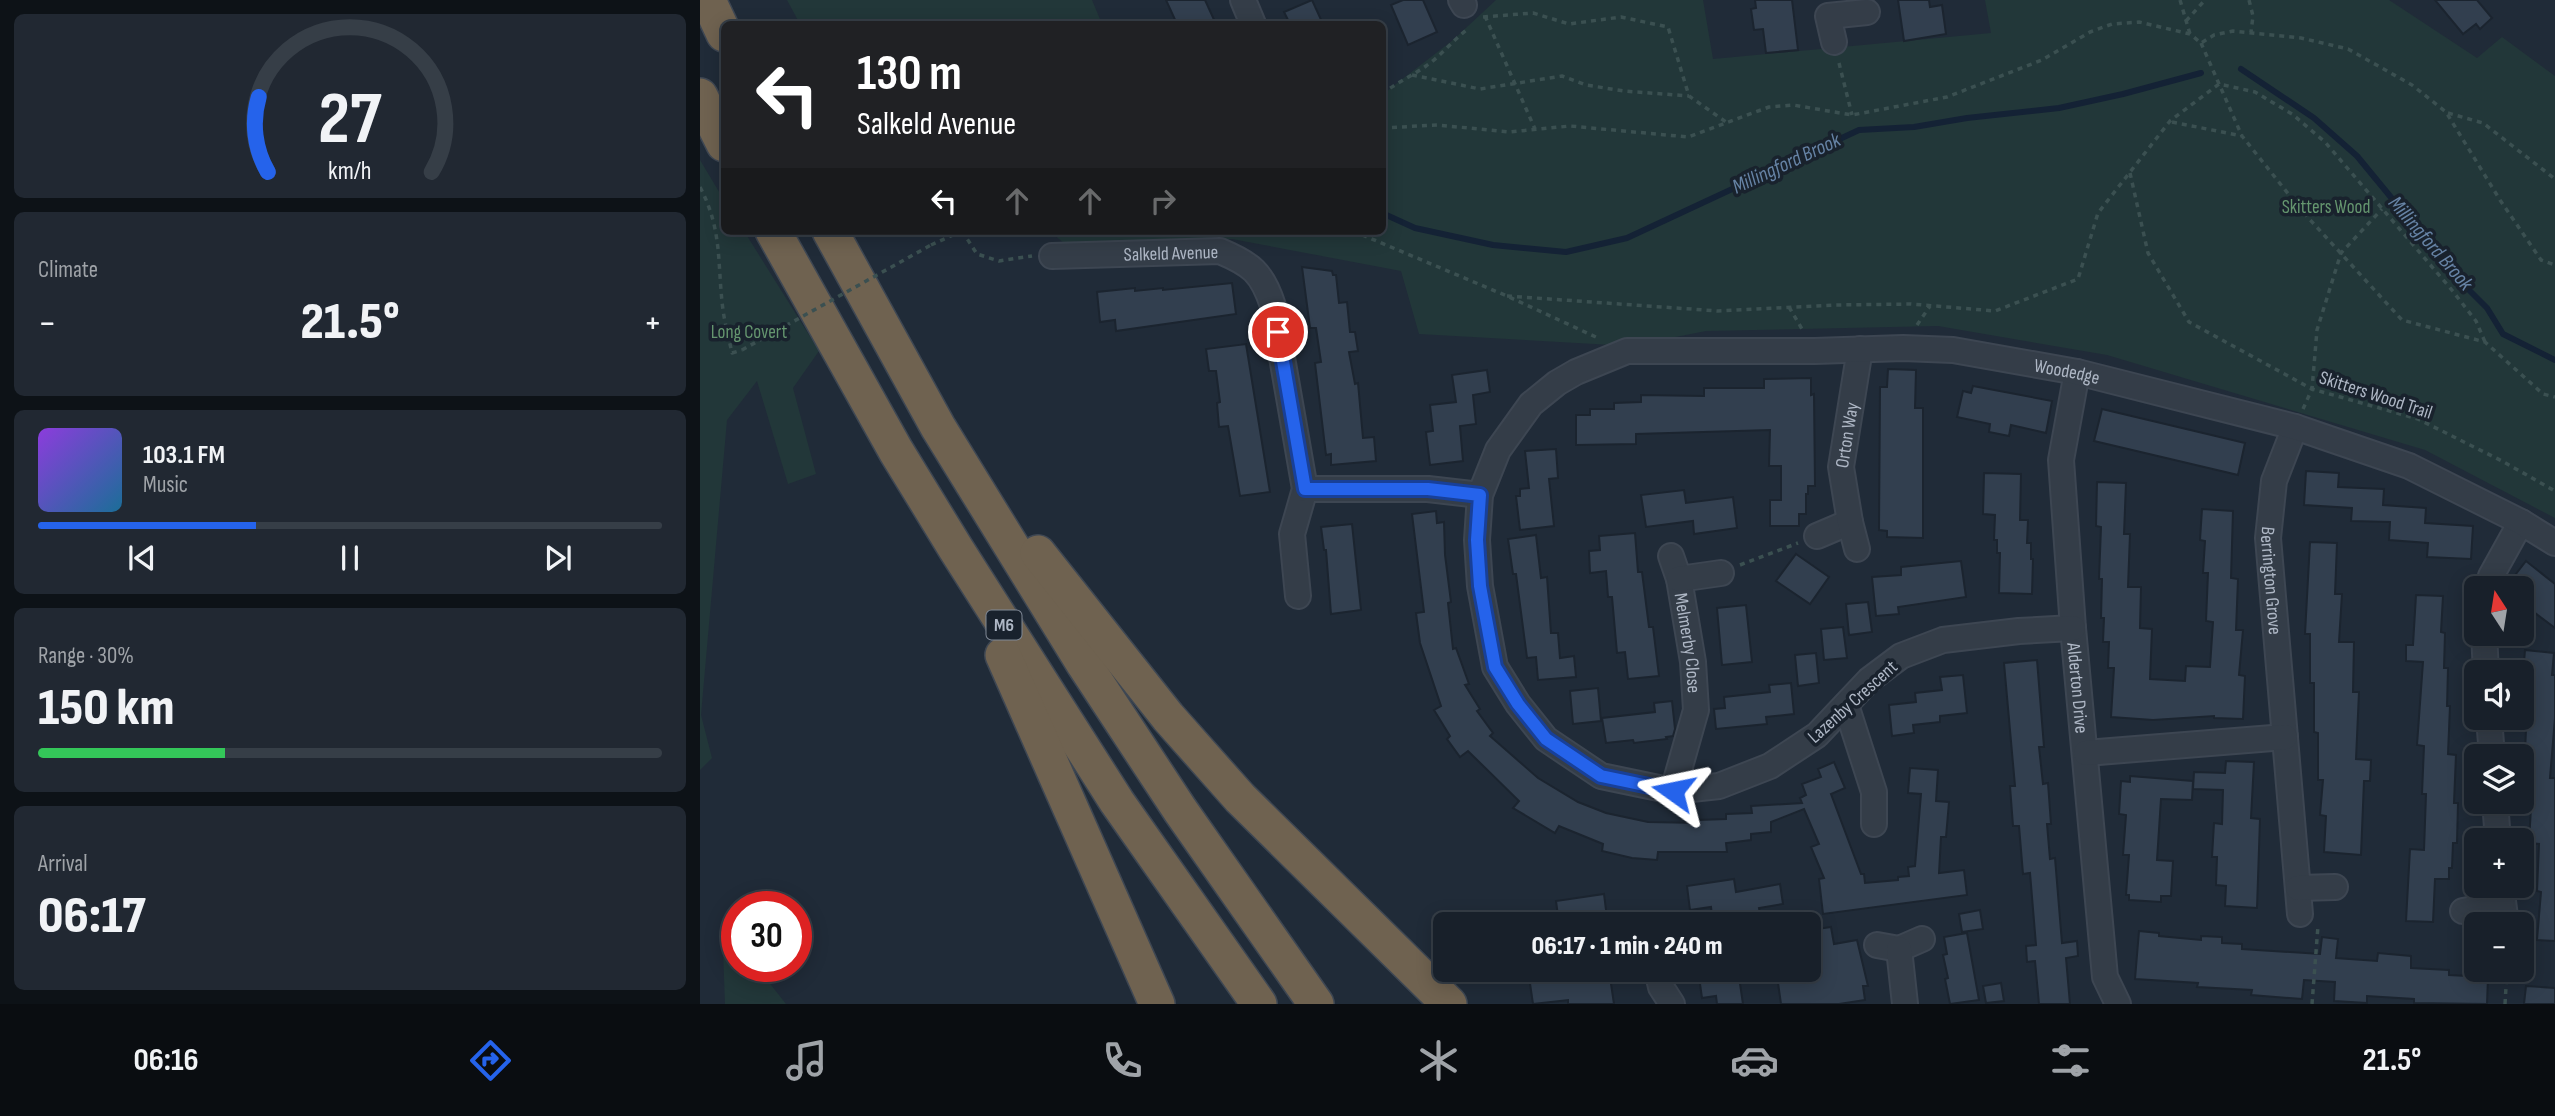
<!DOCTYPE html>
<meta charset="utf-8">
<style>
:root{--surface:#18202a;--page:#212832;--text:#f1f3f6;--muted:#9fa3a8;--line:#363e47;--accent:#2563eb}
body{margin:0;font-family:"Sofia Sans Condensed",sans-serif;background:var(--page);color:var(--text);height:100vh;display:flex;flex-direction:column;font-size:26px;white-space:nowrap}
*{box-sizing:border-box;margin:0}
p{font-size:23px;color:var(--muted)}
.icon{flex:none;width:38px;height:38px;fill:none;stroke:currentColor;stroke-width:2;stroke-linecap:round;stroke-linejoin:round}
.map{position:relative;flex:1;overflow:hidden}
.details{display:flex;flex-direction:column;gap:14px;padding:14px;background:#0d1217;width:700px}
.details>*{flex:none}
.hud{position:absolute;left:21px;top:21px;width:665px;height:214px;border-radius:10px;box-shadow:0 4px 18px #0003,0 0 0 2px var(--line);background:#202124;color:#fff;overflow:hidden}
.needle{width:46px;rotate:348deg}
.fabs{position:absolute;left:1764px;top:576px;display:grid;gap:14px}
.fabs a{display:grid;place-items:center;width:70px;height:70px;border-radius:10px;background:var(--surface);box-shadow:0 4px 18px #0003,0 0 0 2px var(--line);font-size:35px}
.speed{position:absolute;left:21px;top:891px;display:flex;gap:14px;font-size:35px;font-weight:700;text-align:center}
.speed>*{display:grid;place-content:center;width:91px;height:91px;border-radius:50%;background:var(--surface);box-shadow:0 4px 18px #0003,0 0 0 2px var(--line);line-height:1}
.speed .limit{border:10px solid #d22;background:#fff;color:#111}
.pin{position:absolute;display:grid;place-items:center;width:60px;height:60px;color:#fff;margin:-30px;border:4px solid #fff;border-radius:50%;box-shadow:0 2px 7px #0007}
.me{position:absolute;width:77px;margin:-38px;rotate:282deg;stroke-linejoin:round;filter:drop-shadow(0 0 5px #0008)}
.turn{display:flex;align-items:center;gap:24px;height:147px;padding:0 21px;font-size:32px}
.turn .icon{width:91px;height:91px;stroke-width:2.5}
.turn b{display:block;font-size:49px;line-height:60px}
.lanes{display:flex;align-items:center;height:66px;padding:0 21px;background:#0003;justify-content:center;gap:35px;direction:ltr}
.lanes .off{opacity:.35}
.big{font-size:52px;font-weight:800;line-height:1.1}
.details .widget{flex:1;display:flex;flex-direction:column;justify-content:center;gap:10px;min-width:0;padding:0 24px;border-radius:10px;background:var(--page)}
.details .dial{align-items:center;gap:0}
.dial svg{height:182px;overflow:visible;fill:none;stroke:var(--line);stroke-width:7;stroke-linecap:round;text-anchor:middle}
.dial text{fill:var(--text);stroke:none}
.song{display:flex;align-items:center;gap:21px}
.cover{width:84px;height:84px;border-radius:10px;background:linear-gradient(135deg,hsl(270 70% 55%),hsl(200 70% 35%))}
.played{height:7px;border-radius:4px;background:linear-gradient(90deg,var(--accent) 35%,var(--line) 35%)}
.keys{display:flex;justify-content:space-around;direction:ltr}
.heat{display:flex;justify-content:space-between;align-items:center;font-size:38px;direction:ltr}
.charge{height:10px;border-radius:5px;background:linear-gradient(90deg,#34c759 30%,var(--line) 0)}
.trip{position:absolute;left:733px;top:912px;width:388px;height:70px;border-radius:10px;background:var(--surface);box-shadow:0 4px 18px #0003,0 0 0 2px var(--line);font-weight:800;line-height:70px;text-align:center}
.tab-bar{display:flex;height:112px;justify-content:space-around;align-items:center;background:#0a0d11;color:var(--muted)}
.tab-bar .icon{width:49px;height:49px}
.tab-bar .on{color:var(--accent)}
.tab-bar b{font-size:32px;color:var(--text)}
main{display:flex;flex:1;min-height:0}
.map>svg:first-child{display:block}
.green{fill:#223739}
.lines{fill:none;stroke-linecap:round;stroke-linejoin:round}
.stream{stroke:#142235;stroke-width:6}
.building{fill:#323f4f;stroke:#1b242f;stroke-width:2}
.minor-casing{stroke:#3d4652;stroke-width:28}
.highway-casing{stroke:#3e4753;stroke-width:38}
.path{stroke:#3b5051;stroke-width:3.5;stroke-dasharray:5 5;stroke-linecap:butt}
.minor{stroke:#343d48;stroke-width:24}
.highway{stroke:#6f6250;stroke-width:35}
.path-bridge{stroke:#3b5051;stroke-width:3.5;stroke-dasharray:5 5;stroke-linecap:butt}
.route-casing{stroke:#184099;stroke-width:18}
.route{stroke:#2563eb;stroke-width:12}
.labels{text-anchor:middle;stroke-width:7;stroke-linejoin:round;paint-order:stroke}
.shield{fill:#19222d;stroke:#818a97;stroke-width:2}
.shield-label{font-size:18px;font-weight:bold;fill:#aeb7c5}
.park-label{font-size:19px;fill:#65966f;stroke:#19222d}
.street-label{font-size:19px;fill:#aeb7c5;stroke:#19222d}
.water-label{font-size:21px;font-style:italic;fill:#6683a5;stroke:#19222d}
</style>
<main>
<section class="details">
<div class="widget dial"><svg viewBox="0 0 100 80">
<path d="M14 69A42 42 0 1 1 86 69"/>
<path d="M14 69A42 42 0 0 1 10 36" stroke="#2563eb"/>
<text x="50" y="56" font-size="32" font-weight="700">27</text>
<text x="50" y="72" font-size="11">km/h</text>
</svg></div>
<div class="widget"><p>Climate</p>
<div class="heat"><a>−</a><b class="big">21.5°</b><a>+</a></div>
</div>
<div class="widget">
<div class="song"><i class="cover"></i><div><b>103.1 FM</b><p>Music</p></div></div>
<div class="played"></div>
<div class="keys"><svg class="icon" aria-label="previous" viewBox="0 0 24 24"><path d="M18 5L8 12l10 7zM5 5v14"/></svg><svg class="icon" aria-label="pause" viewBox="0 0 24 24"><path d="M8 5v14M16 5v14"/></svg><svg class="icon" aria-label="next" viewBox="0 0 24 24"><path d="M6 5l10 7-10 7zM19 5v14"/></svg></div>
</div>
<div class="widget"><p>Range · 30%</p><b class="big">150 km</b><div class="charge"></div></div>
<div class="widget"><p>Arrival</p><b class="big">06:17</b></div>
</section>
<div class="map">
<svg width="1855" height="1004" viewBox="0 0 1855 1004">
<rect width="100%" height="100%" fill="#202b38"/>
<g class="green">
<path d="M87 0H392L402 24H100Z"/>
<path d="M796 0H1003L1013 59 1291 33 1285 0H1689L1777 58 1802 37 1855 76V518L1725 450 1407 355 1238 326 1006 331 930 346 719 334 701 271 532 239 366 245 350 231H682L683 94 753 40Z"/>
<path d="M0 160 24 200V231H44L119 351 93 388 116 474 88 484 57 381 27 420 1 715 12 758 0 770Z"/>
<path d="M22 922 37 941V966H56L86 1004H25Z"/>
</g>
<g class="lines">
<g class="stream">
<path d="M1541 69 1614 118 1657 156 1759 280 1787 308 1803 334 1855 360"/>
<path d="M682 213 715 228 793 245 866 252 927 238 1159 130 1214 127 1267 118 1359 108 1423 94 1501 73"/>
</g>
</g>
<g class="building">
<path d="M466 0H505L516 24H477Z"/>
<path d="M612 0 623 24H590L584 12Z"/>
<path d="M703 0H723L737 32 708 45 691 5Z"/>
<path d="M1055 0H1092L1098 50 1066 53 1063 29 1054 30 1051 9 1056 8Z"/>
<path d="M1198 0H1229L1230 7 1242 5 1246 34 1204 41Z"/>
<path d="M1735 0H1777L1792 18 1780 29 1776 24 1763 34Z"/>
<path d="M602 267 632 271 633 275H636L639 303 647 302 650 332H655L658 351 649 352 655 384 658 383 663 438 674 437 676 461 631 465V454L626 455 615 363 621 362 616 328H610Z"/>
<path d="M532 283 536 314 416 331 415 320 400 322 397 292 435 288V291L463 288V290Z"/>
<path d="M546 344 570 492 540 496 528 426 519 427 517 403 520 402 516 371H509L506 349Z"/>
<path d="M1188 369 1216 370 1215 408H1223V538L1187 537V531L1179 530 1180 387H1187Z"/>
<path d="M787 370 790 392 773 395 776 424 760 426 763 461 730 465 726 432 733 431 730 405 756 402 752 375Z"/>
<path d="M1111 378V395L1114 394 1115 486H1108V494H1106V514H1099V526H1070V500H1081V466H1069L1070 430 936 434V444L876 445V415H890V409H914V403L941 402V395L1004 396V388H1064V379Z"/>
<path d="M1273 386 1352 401 1346 433 1311 425 1309 436 1289 432 1290 424 1257 417 1263 391 1271 393Z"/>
<path d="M1402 409 1545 443 1538 475 1394 441Z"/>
<path d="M856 449 858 478 849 479 854 526 820 530 816 496H820V489L829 488 825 451Z"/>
<path d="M1606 471 1639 473 1638 487 1684 489 1683 505 1726 508 1725 523 1773 526 1771 559 1727 557 1728 543 1689 540 1690 522 1651 521 1652 508 1604 505Z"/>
<path d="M1284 473 1321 474 1320 520H1328L1327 543H1331V559H1333L1332 594 1299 593 1300 553H1297V540H1294L1295 515 1283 514Z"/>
<path d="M1397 482 1426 483 1424 534H1430L1428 587H1441L1440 628 1452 629 1450 679 1485 681 1486 666 1510 667 1513 622 1506 621 1508 573H1503L1505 541 1500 540 1502 509 1533 511 1531 578 1538 579 1536 630H1543L1539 675 1545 676 1543 719 1514 718V716L1453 720 1411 717 1414 668H1408L1409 642H1403L1404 618H1401L1402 579H1399L1401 527 1396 526Z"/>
<path d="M984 490 986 503 1033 497 1037 528 994 534 993 521 946 527 941 495Z"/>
<path d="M736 511 737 523 744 522 745 555 751 602 748 603 753 649 756 648 769 684 765 685 780 709 777 711 793 733 790 736 838 778 878 802 906 813 948 822 999 823 998 820 1026 819V814L1052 813 1051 806 1102 803 1100 798 1106 795 1102 784 1121 777 1118 769 1134 762 1145 788 1131 794 1161 874H1164L1165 883 1198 880V877L1209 876 1208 867 1215 866 1221 794 1208 793 1210 768 1238 770 1236 801 1249 802 1246 837H1241L1239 873 1264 870 1267 895 1123 914 1119 879 1124 878 1111 847 1119 844 1104 809 1071 822V832L1051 834V840L1026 843 1027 852H958L957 860 932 858 902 851 903 844 859 826 855 833 813 808 819 801 768 751 760 757 747 739 750 736 734 710 741 706 720 643 716 613 724 612 712 514Z"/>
<path d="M652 524 661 610 631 614 626 550H624L621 527Z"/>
<path d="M935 533 938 572H942L949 627H953L959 676 928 679 925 652 917 653 912 597H908L906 571 890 573 889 551 900 550 899 536Z"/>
<path d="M836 535 841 578 847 577 851 633H858L860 658 874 656 876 677 838 680 836 657 827 658 816 574H813L808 539Z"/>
<path d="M1610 542 1637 543 1635 594H1642L1639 642H1654L1653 692H1659L1656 759 1671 760 1670 781H1664L1661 855 1624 852 1626 816 1620 815 1623 780H1618V733L1614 732V683H1610V634H1605Z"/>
<path d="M1096 554 1129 577 1110 604 1076 581Z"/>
<path d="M1261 561 1266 597 1198 607 1199 614 1176 616 1172 577 1201 575V567Z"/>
<path d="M1826 561 1855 584V628L1835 613 1822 629V588H1816L1809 583Z"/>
<path d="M1716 595 1743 596 1741 632 1745 633 1744 668H1748L1747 706H1750L1748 754 1756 755 1754 803H1758L1757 843H1753L1752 868H1749V879H1735L1733 922 1706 921 1710 849 1724 850 1726 794H1722L1724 746 1717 745 1723 662 1706 661V645H1713Z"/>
<path d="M1168 602 1172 632 1149 635 1146 604Z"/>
<path d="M1046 605 1052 662 1022 665 1017 608Z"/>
<path d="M1143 627 1147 658 1124 660 1121 629Z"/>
<path d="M1825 650 1854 653 1852 675H1855V718L1850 778H1855V941L1837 940 1841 892 1837 891 1839 844 1829 843 1831 807 1826 806 1828 773H1824L1828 686 1822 685Z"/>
<path d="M1116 653 1119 683 1098 686 1095 655Z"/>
<path d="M1337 660 1344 747H1339L1343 784 1348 783 1351 824H1347L1350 859 1355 858 1362 943 1377 941 1378 956 1366 958 1370 1004H1339L1335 961 1327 962 1326 946 1336 945 1330 873 1323 874 1319 826H1313L1310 786H1315L1304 663Z"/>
<path d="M1263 675 1267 713 1240 716V722L1213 725 1214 733 1192 736 1189 705 1216 702 1215 693 1242 690 1240 677Z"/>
<path d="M1091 683 1094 714 1066 717 1067 724 1016 729 1014 709 1025 708 1024 697 1070 692 1069 685Z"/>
<path d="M898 688 901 721 873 724 870 691Z"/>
<path d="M972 701 975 729 973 736 966 737 967 739 934 743 933 740 906 743 902 718 955 712 954 703Z"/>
<path d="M1526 761 1554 762 1551 818 1560 819 1557 908 1525 906 1526 886 1516 885 1517 857H1512L1514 823 1522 824 1523 790 1493 789 1494 772 1525 773Z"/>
<path d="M1430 776 1493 781 1492 800 1461 799 1457 860 1473 861 1471 896H1461V902L1429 900V895H1426L1429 855H1423L1426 815 1419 814 1421 781 1430 782Z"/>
<path d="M1034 879 1036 892 1080 884 1083 904 1059 908 1062 924H1013L1011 907 990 910 987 886Z"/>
<path d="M904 894 907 918 859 924 856 901Z"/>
<path d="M1280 910 1283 929 1262 932 1259 914Z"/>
<path d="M1131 927 1134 944 1157 940 1168 986H1163L1165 1000 1139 1004H1081L1078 983 1119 978 1110 930Z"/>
<path d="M1439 931 1459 933V936L1501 940V936L1522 937V943L1542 944V949L1620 954 1622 937 1638 939 1636 958 1677 961 1678 953 1711 956V968L1749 970V975L1788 977 1787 1004 1714 1003V999L1667 996V1003L1634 1001 1635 982 1604 980 1602 999 1551 995 1552 990 1497 987 1498 983 1435 979Z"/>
<path d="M1267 933 1279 1000 1250 1004 1245 979 1248 978 1243 955 1247 954 1244 937Z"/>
<path d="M828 970H909L914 1004H868V1000L833 1004Z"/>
<path d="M998 970H1038L1043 1004H1017L1016 996 1002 998Z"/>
<path d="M1301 983 1304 1001 1286 1003 1283 986Z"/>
<path d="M1826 986 1855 988V1004H1824Z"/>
</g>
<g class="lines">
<defs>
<g id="minor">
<path d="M543 0 553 24"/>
<path d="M761 0 764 5"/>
<path d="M1134 42 1128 16 1167 12"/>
<path id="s1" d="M352 256 520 251C551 264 562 272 573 306L605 489 592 534 598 596"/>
<path id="s2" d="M1377 372 1361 460 1373 628 1405 977 1418 1004"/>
<path id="s3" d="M1595 427 1574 481 1568 538 1600 914"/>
<path d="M605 489H728L780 495"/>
<path d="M1117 536 1150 522"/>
<path id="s4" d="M1157 549 1150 522 1141 467 1160 349"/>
<path id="s5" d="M971 556 979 579 993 662 996 710 973 791"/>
<path d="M979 579 1021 573"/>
<path d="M1788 588 1791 576 1821 522"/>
<path id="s6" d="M1373 628 1319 631 1243 640 1201 656 1169 680 1117 735 1070 766 1019 786 973 791 901 776 846 739 818 704 795 667 780 586 777 540 780 495 798 450 831 404 857 383 876 372 927 351H1115L1203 348 1253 350 1377 372 1595 427 1709 466 1821 522 1855 543"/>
<path d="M1784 634 1786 672"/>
<path d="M1146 705 1174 792V824"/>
<path d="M1789 718 1792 756"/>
<path d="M1386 753 1585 737"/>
<path d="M1795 802 1798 840"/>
<path d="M1801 886 1806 924"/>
<path d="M1598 888 1635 887"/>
<path d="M1763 911 1802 904"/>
<path d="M1177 945 1199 949 1222 939"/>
<path d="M1199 949 1205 1004"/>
<path d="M957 970 961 987 972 1004"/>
</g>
<g id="highway">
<path d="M8 0 24 34"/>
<path d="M0 96 24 144"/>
<path d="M73 231 196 451 256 549 417 802 559 1004"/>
<path d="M130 231 238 427 384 664 480 810 616 1004"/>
<path d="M338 553 468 717 540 798 749 1004"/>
<path d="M303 655 457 1004"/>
</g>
</defs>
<use href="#minor" class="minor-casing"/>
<use href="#highway" class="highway-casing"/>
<g class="path">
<path d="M1480 0 1490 34"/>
<path d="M1549 0 1553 16 1551 32"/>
<path d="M785 16 835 129"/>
<path d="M783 17 833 13 869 24 921 17 968 27 989 96 1026 122"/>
<path d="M1486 21 1505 0"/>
<path d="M1501 43 1542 136 1602 211 1702 320 1785 342 1843 394 1855 397"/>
<path d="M1139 63 1152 115"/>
<path d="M712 75 780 89 862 76 886 85 924 91 989 96"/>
<path d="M682 94C696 83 712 76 726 66 741 56 754 39 769 28"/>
<path d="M1748 113 1783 123 1855 179"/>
<path d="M1472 122 1542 136"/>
<path d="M682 128 737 125 810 132 870 126 988 137 1069 107 1093 105 1152 115 1247 97 1342 60 1390 32 1412 24 1439 22 1490 34 1501 43 1514 35 1533 31 1601 38 1648 49 1712 85 1746 112 1800 200 1841 260 1855 265"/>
<path d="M1430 173 1448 253 1489 322 1612 389 1718 419 1802 461 1855 491"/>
<path d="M0 187C23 231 17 264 23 310 25 324 29 339 32 353L42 350"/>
<path d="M262 231 277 254 299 261 332 256"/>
<path d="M653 231 807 296 898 338"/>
<path d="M231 245 262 231"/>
<path d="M807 296 1018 311 1136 305 1211 304 1295 311 1378 279 1398 213 1470 121 1519 84 1555 92 1592 114 1625 142 1751 289 1776 321 1785 342"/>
<path d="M1089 307 1102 329"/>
<path d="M1217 325 1230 306"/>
<path d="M1603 409 1612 389 1617 330 1641 253 1682 209"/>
<path d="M1040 565 1098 543"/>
<path d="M1612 1004 1618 926"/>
<path d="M1805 1004 1807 970"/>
</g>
<use href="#minor" class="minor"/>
<use href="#highway" class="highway"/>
<path class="path-bridge" d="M42 350 231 245"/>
</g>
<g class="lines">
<defs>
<path id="route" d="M578 332 605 489H728L780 495 777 540 780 586 795 667 818 704 846 739 901 776 973 791"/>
</defs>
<use href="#route" class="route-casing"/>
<use href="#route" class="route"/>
</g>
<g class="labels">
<rect class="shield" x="286.5" y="610.5" width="35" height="29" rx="5"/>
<g class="shield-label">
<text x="304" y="631">M6</text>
</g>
<g class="park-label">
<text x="1626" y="213">Skitters Wood</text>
<text x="49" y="338">Long Covert</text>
</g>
<g class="street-label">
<text dy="7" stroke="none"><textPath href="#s1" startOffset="119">Salkeld Avenue</textPath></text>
<text dy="7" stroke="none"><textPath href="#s6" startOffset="1508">Woodedge</textPath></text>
<text transform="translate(1676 394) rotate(18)" y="7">Skitters Wood Trail</text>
<text dy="7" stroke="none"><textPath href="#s4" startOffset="116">Orton Way</textPath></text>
<text dy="7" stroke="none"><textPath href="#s3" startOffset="158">Berrington Grove</textPath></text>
<text dy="7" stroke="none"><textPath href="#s5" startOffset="89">Melmerby Close</textPath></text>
<text dy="7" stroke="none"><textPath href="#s2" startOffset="318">Alderton Drive</textPath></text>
<text transform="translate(1152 701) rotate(-42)" y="7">Lazenby Crescent</text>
</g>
<g class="water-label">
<text transform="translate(1086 163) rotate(-25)" y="7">Millingford Brook</text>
<text transform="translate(1731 243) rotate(49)" y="7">Millingford Brook</text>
</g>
</g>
</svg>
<div class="fabs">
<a><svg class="needle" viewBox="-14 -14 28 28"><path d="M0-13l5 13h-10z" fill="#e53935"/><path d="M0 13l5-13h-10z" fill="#9fa3a8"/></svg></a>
<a><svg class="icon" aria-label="sound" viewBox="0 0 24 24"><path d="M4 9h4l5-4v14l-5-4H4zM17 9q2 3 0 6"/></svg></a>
<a><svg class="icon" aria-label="layers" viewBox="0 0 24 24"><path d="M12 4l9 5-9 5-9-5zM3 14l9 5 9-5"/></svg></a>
<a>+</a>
<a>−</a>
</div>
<div class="speed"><div class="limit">30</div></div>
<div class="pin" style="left:578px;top:332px;background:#d93025"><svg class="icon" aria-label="arrive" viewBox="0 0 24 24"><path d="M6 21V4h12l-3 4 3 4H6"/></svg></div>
<svg class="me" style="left:973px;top:791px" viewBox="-20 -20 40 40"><path d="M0-17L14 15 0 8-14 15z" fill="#2563eb" stroke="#fff" stroke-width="4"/></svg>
<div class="trip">06:17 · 1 min · 240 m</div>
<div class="hud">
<div class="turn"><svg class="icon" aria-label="left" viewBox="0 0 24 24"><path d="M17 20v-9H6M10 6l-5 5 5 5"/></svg><div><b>130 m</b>Salkeld Avenue</div></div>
<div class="lanes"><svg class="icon" aria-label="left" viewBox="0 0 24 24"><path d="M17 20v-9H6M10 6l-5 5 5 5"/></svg><svg class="icon off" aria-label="ahead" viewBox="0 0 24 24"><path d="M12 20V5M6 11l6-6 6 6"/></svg><svg class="icon off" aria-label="ahead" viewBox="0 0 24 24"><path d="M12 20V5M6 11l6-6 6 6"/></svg><svg class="icon off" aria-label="right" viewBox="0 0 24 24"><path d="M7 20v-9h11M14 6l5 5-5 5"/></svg></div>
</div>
</div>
</main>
<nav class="tab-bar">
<b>06:16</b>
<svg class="icon on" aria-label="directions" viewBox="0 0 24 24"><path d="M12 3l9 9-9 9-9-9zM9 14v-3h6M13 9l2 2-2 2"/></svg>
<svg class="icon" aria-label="music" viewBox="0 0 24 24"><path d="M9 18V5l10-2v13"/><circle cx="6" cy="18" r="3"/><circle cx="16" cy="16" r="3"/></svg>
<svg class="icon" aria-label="phone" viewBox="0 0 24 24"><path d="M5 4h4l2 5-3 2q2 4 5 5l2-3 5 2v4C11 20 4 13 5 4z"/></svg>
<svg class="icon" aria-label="climate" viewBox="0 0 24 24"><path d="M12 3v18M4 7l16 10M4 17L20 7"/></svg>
<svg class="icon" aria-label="car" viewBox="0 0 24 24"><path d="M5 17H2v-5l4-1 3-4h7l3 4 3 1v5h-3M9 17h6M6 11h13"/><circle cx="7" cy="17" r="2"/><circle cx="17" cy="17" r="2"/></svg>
<svg class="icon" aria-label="filters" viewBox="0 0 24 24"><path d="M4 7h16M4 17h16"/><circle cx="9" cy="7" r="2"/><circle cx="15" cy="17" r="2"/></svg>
<b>21.5°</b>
</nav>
